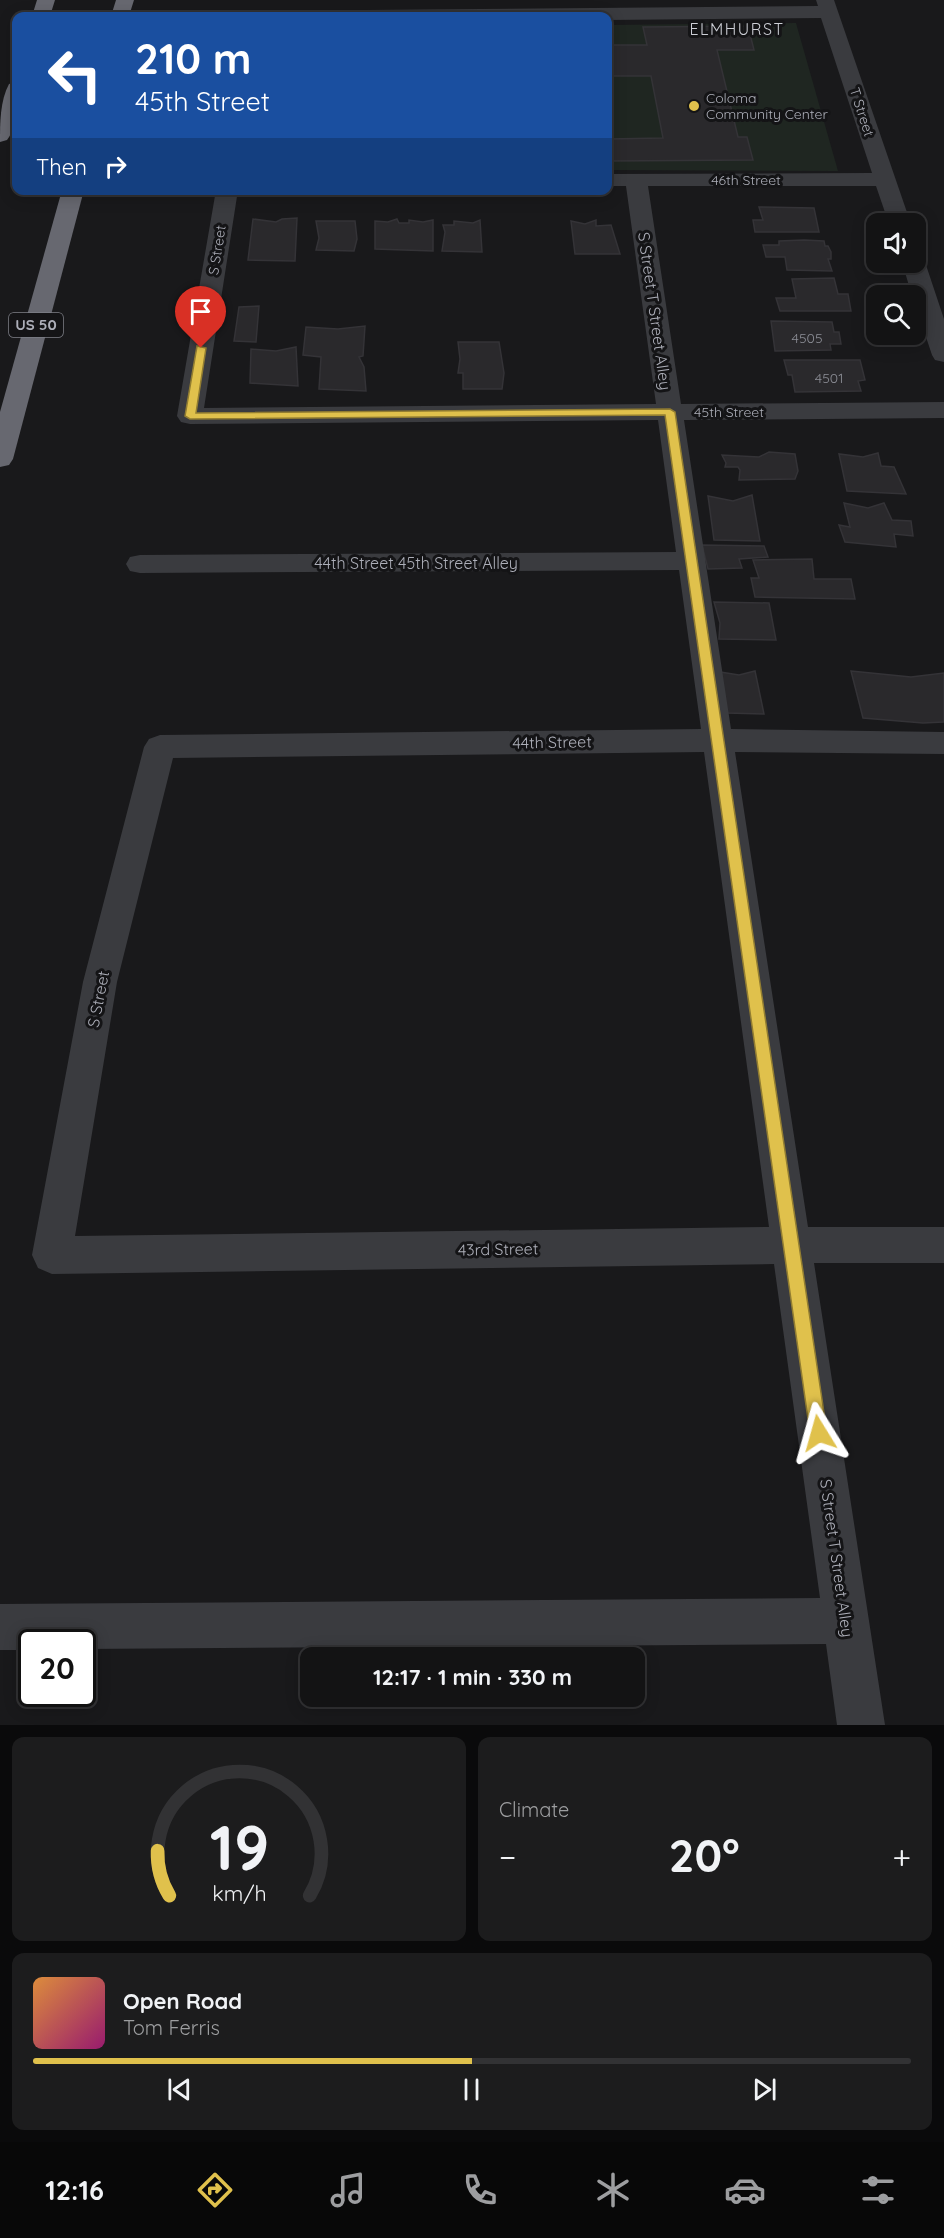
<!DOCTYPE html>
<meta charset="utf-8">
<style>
:root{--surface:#131314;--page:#1c1c1d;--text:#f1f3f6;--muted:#9d9ea0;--line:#323234;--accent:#e0c14c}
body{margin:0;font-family:Quicksand,sans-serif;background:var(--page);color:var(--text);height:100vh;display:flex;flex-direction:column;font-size:22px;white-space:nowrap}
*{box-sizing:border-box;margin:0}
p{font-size:20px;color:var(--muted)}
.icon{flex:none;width:33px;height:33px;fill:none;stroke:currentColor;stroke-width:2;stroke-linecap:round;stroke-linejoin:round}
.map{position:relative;height:1725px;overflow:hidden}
.panel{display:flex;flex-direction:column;gap:12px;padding:12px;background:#0a0a0b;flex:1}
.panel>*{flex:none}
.guide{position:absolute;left:12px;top:12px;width:600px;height:183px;border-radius:12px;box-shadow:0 3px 15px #0003,0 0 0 2px var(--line);background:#1a4fa0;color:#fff;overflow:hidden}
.fabs{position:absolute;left:866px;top:213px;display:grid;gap:12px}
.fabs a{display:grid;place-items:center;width:60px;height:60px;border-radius:12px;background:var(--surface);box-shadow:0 3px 15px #0003,0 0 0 2px var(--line);font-size:30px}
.speed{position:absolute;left:18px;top:1629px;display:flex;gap:12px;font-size:30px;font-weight:700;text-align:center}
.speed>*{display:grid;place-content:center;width:78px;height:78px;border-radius:50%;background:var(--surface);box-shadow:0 3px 15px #0003,0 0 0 2px var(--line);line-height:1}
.speed .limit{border:3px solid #111;border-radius:9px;background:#fff;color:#111}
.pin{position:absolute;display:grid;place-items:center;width:51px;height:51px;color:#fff;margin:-62px -26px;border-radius:50% 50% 50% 0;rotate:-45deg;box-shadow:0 0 6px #0007}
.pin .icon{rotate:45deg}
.me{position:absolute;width:66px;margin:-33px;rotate:352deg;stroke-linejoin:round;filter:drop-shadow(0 0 4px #0008)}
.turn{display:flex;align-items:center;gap:21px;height:126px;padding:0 24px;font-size:27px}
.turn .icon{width:78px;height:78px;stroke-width:2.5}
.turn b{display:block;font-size:42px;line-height:51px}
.then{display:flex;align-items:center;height:57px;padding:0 24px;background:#0003;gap:12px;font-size:22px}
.big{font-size:45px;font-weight:700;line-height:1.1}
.panel .widget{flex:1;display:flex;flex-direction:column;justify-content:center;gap:9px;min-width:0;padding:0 21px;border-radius:12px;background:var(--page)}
.panel .dial{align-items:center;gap:0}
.dial svg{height:156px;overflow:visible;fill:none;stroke:var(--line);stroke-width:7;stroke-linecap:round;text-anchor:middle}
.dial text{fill:var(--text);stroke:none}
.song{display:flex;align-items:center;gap:18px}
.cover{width:72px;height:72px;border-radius:9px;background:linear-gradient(135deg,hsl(30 70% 55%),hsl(320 70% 35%))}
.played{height:6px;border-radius:3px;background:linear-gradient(90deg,var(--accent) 50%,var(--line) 50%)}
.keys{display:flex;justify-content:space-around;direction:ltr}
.heat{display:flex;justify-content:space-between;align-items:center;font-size:33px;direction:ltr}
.panel .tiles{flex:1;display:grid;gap:12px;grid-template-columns:1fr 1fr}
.widget:last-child{grid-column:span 2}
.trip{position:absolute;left:300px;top:1647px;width:345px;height:60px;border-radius:12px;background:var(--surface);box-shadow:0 3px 15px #0003,0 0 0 2px var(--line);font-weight:700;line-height:60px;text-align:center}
.menu{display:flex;height:96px;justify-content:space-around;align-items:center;background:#080808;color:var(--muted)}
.menu .icon{width:42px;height:42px}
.menu .current{color:var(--accent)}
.menu b{font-size:27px;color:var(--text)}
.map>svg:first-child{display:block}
.green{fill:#1f2621}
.building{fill:#2a292c;stroke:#343337;stroke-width:1.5}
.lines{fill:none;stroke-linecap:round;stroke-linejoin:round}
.minor{fill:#3a3b3f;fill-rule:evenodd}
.highway{fill:#676870;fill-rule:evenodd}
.route{fill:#e0c14c;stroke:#927d31;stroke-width:1.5}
.poi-dot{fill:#e0c14c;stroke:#141416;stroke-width:2}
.labels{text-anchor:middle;stroke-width:6;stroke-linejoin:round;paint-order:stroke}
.far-poi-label{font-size:14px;fill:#adafb9;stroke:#141416;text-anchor:start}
.far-street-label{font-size:14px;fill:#adafb9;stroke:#141416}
.number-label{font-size:14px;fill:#8c8e96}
.shield{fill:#141416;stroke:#7f8088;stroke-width:1.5}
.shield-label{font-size:15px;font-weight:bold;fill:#adafb9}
.far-quarter-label{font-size:16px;letter-spacing:1.5px;fill:#cdcfd6;stroke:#141416}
.street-label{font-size:16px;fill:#adafb9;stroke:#141416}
</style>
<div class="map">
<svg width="944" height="1725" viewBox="0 0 944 1725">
<rect width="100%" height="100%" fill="#19191b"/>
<path class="green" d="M796 23 838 171 608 170V25Z"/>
<g class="building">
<path d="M748 26 754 50H717L738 137H747L753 160 608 161V139L663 138 651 76H608V45H647L643 27Z"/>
<path d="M759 207 814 208 819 232H755L753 220H763Z"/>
<path d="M297 218 295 261 248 260 253 219 276 222 282 219Z"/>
<path d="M397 219 399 223H409V220L423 222 433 220V251L375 249V221L388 222Z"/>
<path d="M480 220 482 252 442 251 445 232 443 225H454V221L473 223Z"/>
<path d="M596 220V226L611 225 620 254H575L571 221 585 224Z"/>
<path d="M316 221H355L357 239 354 251 316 250 319 238Z"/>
<path d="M804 240 824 241 825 246H828L831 252V259H828L832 271 787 270 785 257H766L763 245H779V241Z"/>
<path d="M834 278 838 294H848L851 311H780L776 298H796L792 279Z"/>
<path d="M259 306 256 342 234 341 239 307Z"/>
<path d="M771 321 832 322 834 332H839L841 344H830L831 350 775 351Z"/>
<path d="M365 326 363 356 359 357 364 367 366 391 319 389 321 357 303 355 306 327 338 329Z"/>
<path d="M458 342H499L504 373 502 389H463V373H458L460 359Z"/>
<path d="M296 347 298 386 250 383 251 349 276 351Z"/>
<path d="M784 360H860L865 380 858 381 861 391 795 392 792 375H788Z"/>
<path d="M769 452 795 454 798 471 795 479 739 480 740 470 738 467H725L726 463 722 455 759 457Z"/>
<path d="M878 453 881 466 894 467 906 494 847 491 839 454 863 457Z"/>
<path d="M752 495 760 541 714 540 708 496 733 501Z"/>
<path d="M844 503 868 508 884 503 892 520 911 521 913 536 894 534 896 547 845 542 839 525 850 527Z"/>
<path d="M702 545 764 546 768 557 739 559 742 568 708 569Z"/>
<path d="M812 559 814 579H851L855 599 755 597 751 578H759L753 560Z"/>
<path d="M714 602 769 603 776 640 719 639 720 623Z"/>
<path d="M755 671 764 714 727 713 720 672 739 675Z"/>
<path d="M851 671 911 677 944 673V722L923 723 863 718Z"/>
</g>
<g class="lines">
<g class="minor">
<path d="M816 0H834L911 224H889L876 186H648L681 404 944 402V418L684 420 731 729 944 732V754L735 752 808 1227H944V1263H814L885 1725H837L826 1644 82 1649V1642H32V1650H0V1604L820 1598 774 1264 52 1274 38 1268 32 1255 83 982 144 747 149 739 160 735 701 729 679 570 140 573 130 571 126 564 130 557 140 555 676 552 658 420 190 424 181 422 177 416 216 190H238L204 408 656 404 626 186H608V174L872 173 821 18 608 20V16H354L357 12 364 10 818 6ZM704 752 769 1227 75 1236 117 982 173 758Z"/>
<path d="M915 256 921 257 925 262 944 319V362L935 360 932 355 915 304V296H912L902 262H915Z"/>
</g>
<g class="highway">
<path d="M37 0H55L50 16H32Z"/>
<path d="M116 0H134L129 16H111Z"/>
<path d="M16 82C18 100 19 124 7 140L0 142C0 123 0 101 9 84Z"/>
<path d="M62 190H84L13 459 9 465 0 467V412Z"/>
</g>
</g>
<path class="route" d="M197 346 206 348 196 413 670 409 675 412 827 1433 825 1439 819 1442 812 1439 810 1433 665 415 190 419 185 416Z"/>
<circle class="poi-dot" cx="694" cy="106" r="6"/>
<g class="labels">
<g class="far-poi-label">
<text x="706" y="103">Coloma<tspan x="706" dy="16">Community Center</tspan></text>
</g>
<g class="far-street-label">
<text transform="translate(862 112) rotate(72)" y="5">T Street</text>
<text x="746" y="185">46th Street</text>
<text transform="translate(217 250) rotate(-81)" y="5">S Street</text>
<text x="729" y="417">45th Street</text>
</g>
<g class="number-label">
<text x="807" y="343">4505</text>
<text x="829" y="383">4501</text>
</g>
<rect class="shield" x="9" y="313" width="54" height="24" rx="4.5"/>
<g class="shield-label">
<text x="36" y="330">US 50</text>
</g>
<g class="far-quarter-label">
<text x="737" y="35">ELMHURST</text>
</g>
<g class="street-label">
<text transform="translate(655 311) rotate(82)" y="6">S Street T Street Alley</text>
<text x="416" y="569">44th Street 45th Street Alley</text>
<text transform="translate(552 742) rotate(-1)" y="6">44th Street</text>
<text transform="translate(98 999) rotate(-79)" y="6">S Street</text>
<text transform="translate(498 1249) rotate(-1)" y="6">43rd Street</text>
<text transform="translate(837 1558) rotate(82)" y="6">S Street T Street Alley</text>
</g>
</g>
</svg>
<div class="fabs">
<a><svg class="icon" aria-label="sound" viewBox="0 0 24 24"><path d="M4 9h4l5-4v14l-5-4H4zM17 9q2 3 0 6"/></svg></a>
<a><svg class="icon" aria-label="search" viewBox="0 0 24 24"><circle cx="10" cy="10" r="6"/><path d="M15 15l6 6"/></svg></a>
</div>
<div class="speed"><div class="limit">20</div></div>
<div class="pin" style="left:201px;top:348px;background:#d93025"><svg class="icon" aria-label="arrive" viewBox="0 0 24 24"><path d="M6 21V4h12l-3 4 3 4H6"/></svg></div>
<svg class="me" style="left:819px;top:1433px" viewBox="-20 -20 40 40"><path d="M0-17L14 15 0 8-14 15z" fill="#e0c14c" stroke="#fff" stroke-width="4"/></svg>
<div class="trip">12:17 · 1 min · 330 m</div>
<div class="guide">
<div class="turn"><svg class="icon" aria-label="left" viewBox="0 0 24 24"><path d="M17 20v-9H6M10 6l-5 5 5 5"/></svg><div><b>210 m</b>45th Street</div></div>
<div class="then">Then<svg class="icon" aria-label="right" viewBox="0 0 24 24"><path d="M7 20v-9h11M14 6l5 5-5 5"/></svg></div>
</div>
</div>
<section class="panel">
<div class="tiles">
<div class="widget dial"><svg viewBox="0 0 100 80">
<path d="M14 69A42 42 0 1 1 86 69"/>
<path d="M14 69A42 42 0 0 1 8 46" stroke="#e0c14c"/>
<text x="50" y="56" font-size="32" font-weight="700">19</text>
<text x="50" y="72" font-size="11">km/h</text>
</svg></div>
<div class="widget"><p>Climate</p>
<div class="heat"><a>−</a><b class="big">20°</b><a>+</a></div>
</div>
<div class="widget">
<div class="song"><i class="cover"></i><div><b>Open Road</b><p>Tom Ferris</p></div></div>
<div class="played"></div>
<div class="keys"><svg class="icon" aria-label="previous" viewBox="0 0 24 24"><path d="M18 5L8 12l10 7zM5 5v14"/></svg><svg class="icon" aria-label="pause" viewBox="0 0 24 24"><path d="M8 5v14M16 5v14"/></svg><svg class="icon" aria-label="next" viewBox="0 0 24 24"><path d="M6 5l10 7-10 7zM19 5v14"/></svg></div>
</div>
</div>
</section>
<nav class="menu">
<b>12:16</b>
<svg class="icon current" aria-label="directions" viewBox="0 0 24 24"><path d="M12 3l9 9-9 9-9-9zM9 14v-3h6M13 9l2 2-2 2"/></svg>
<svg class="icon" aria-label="music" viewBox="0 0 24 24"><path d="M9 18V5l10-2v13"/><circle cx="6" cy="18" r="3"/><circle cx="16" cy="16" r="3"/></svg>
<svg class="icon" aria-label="phone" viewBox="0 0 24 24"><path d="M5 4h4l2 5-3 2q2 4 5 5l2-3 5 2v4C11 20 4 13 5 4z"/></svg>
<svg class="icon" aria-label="climate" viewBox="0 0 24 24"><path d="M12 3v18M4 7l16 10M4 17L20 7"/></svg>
<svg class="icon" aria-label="car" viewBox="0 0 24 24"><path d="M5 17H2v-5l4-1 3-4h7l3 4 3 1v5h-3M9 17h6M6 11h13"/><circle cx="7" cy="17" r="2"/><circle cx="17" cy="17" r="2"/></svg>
<svg class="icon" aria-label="filters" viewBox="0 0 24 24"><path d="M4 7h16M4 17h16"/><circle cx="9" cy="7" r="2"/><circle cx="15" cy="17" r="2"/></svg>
</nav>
